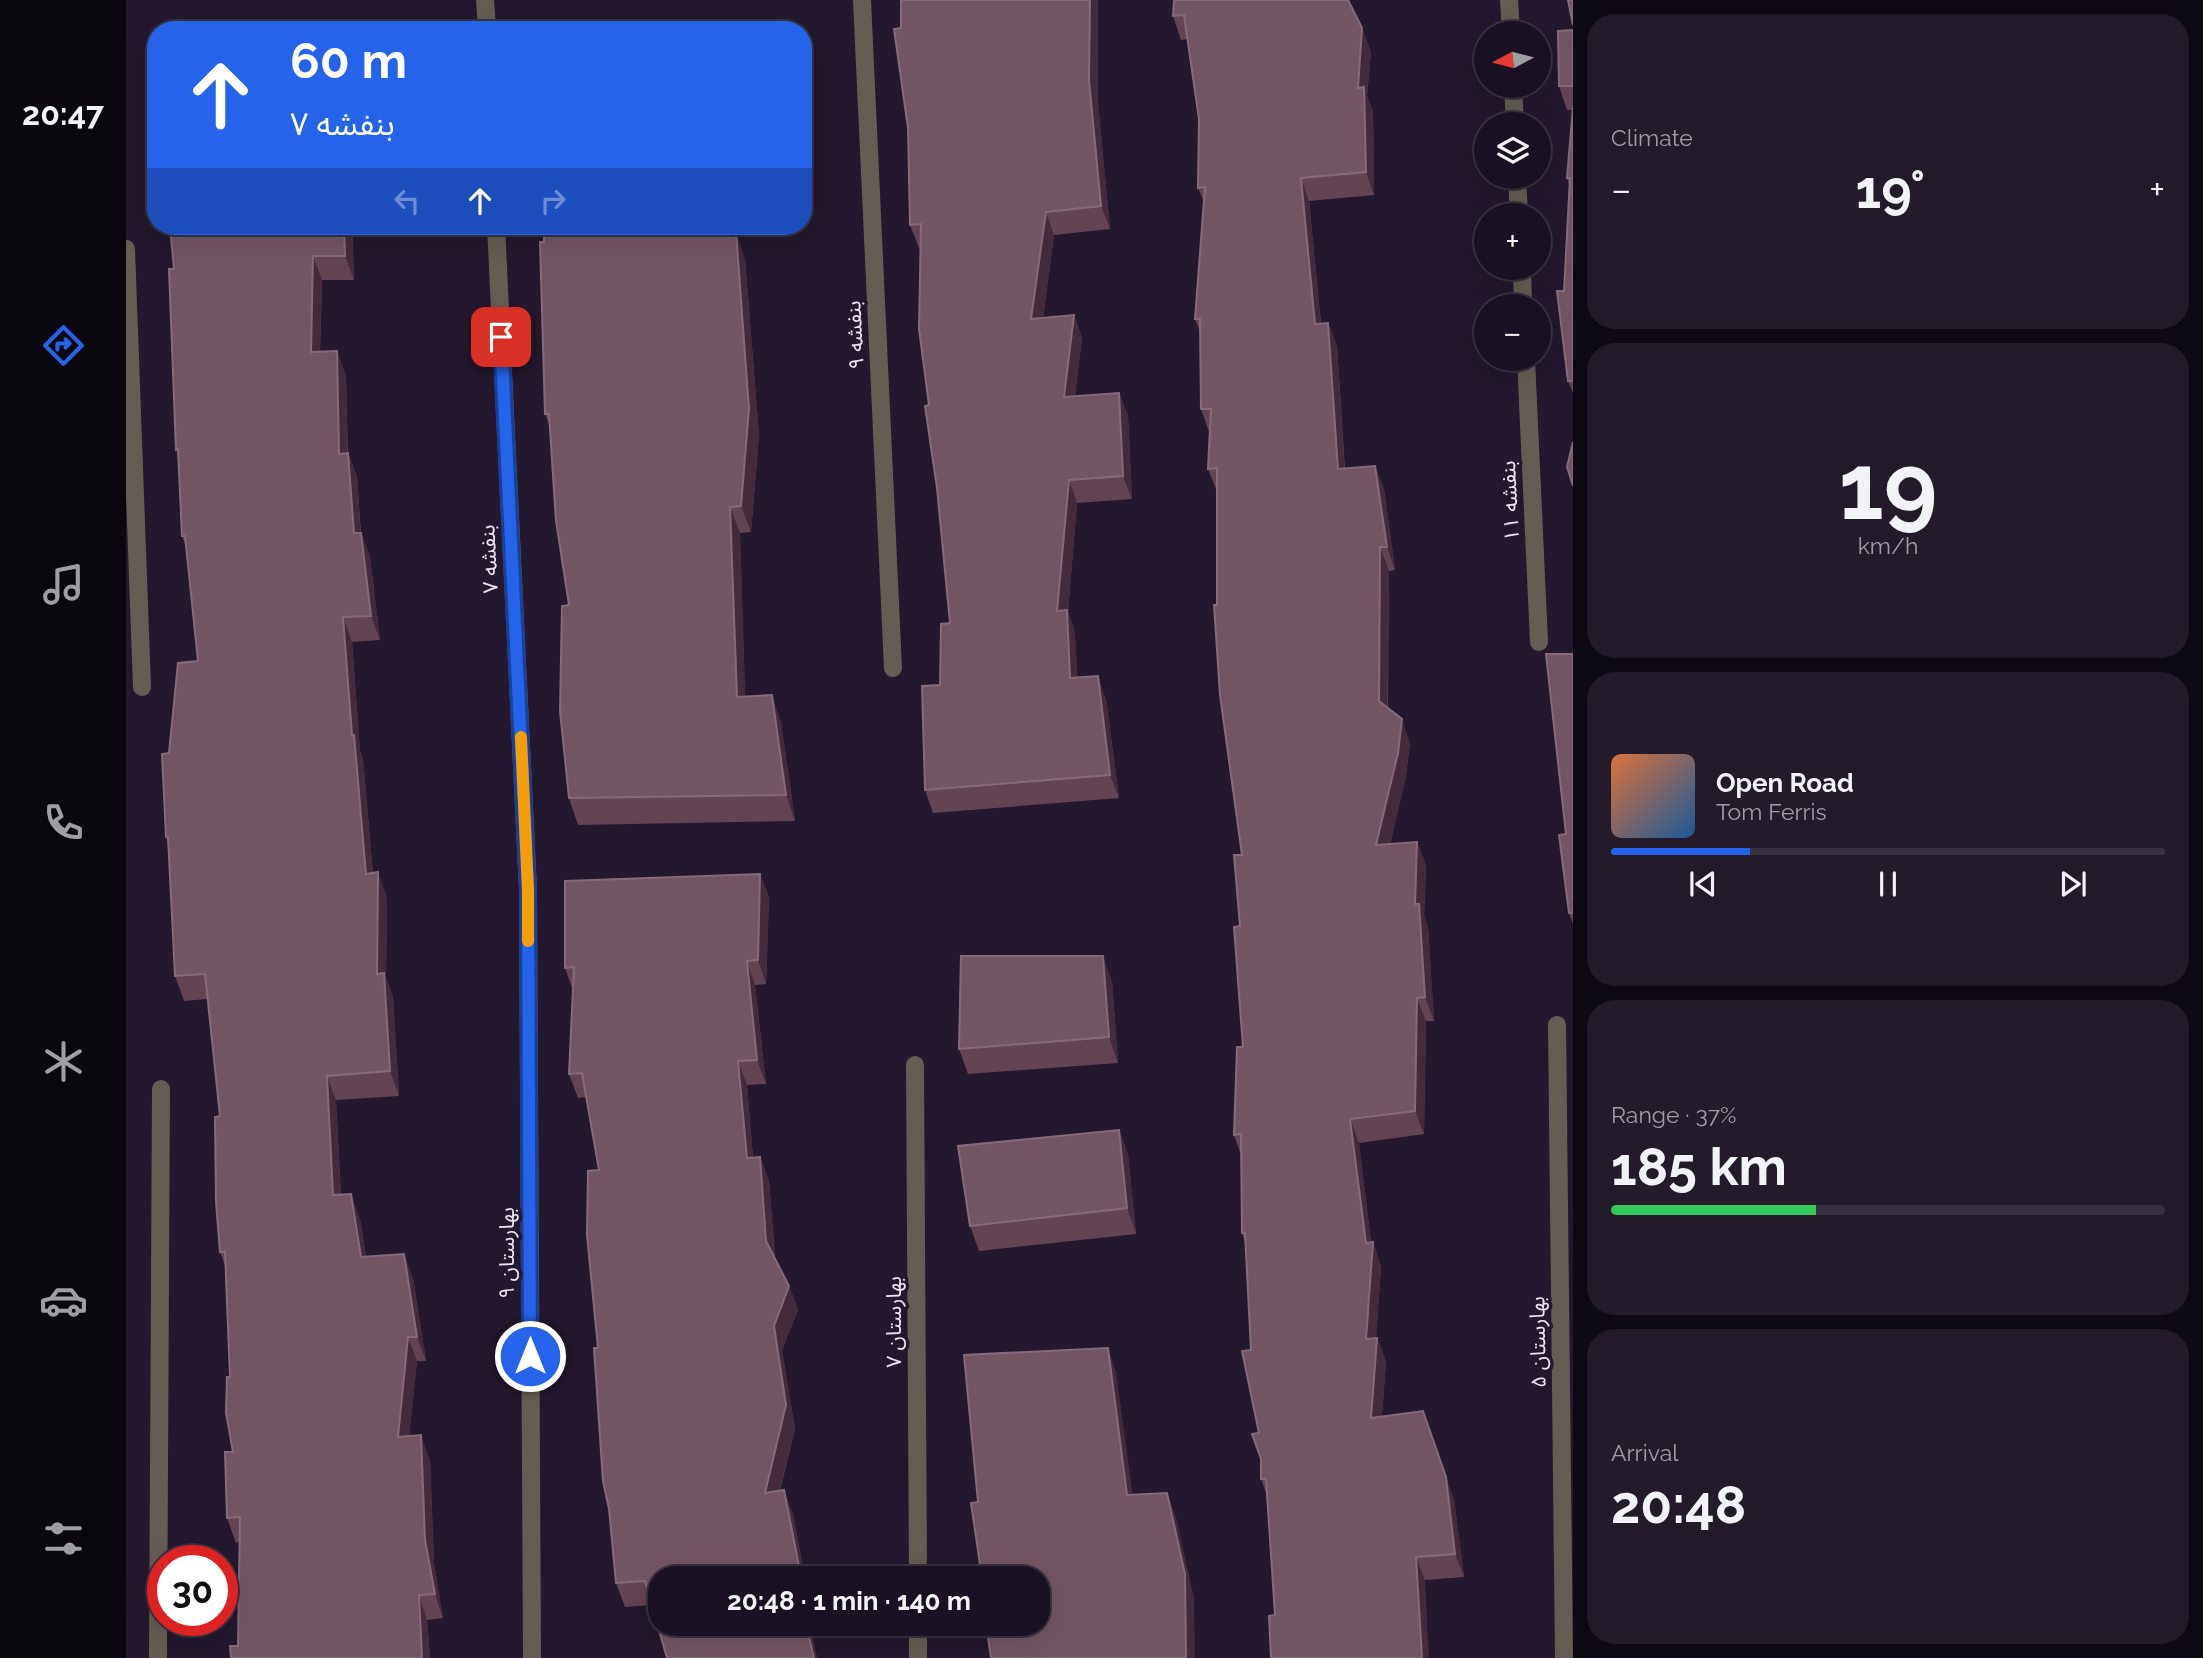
<!DOCTYPE html>
<meta charset="utf-8">
<style>
:root{--surface:#1a1222;--page:#231b2a;--text:#f1f3f6;--muted:#9f9ea5;--line:#383240;--accent:#2563eb}
body{margin:0;font-family:Raleway,"Noto Sans Arabic",sans-serif;background:var(--page);color:var(--text);height:100vh;display:flex;flex-direction:column;font-size:26px;white-space:nowrap}
*{box-sizing:border-box;margin:0}
p{font-size:23px;color:var(--muted)}
.icon{flex:none;width:38px;height:38px;fill:none;stroke:currentColor;stroke-width:2;stroke-linecap:round;stroke-linejoin:round}
.map{position:relative;flex:1;overflow:hidden}
.side{display:flex;flex-direction:column;gap:14px;padding:14px;background:#0e0a13;width:630px}
.side>*{flex:none}
.hud{position:absolute;left:21px;top:21px;width:665px;height:214px;border-radius:28px;box-shadow:0 7px 28px #0002,0 0 0 2px var(--line);background:#2563eb;color:#fff;overflow:hidden}
.needle{width:46px;rotate:263deg}
.fabs{position:absolute;left:1348px;top:21px;display:grid;gap:14px}
.fabs a{display:grid;place-items:center;width:77px;height:77px;border-radius:50%;background:var(--surface);box-shadow:0 7px 28px #0002,0 0 0 2px var(--line);font-size:35px}
.speed{position:absolute;left:21px;top:1545px;display:flex;gap:14px;font-size:35px;font-weight:700;text-align:center}
.speed>*{display:grid;place-content:center;width:91px;height:91px;border-radius:50%;background:var(--surface);box-shadow:0 7px 28px #0002,0 0 0 2px var(--line);line-height:1}
.speed .limit{border:10px solid #d22;background:#fff;color:#111}
.pin{position:absolute;display:grid;place-items:center;width:60px;height:60px;color:#fff;margin:-30px;border-radius:14px;box-shadow:0 4px 10px #0006}
.me{position:absolute;width:77px;margin:-38px;rotate:0deg;stroke-linejoin:round;filter:drop-shadow(0 0 5px #0008)}
.turn{display:flex;align-items:center;gap:24px;height:147px;padding:0 28px;font-size:32px}
.turn .icon{width:91px;height:91px;stroke-width:2.5}
.turn b{display:block;font-size:49px;line-height:60px}
.lanes{display:flex;align-items:center;height:66px;padding:0 28px;background:#0003;justify-content:center;gap:35px;direction:ltr}
.lanes .off{opacity:.35}
.big{font-size:52px;font-weight:700;line-height:1.1}
.side .widget{flex:1;display:flex;flex-direction:column;justify-content:center;gap:10px;min-width:0;padding:0 24px;border-radius:28px;background:var(--page)}
.side .dial{align-items:center;gap:0}
.dial b{font-size:91px;line-height:1}
.song{display:flex;align-items:center;gap:21px}
.cover{width:84px;height:84px;border-radius:10px;background:linear-gradient(135deg,hsl(20 70% 55%),hsl(210 70% 35%))}
.played{height:7px;border-radius:4px;background:linear-gradient(90deg,var(--accent) 25%,var(--line) 25%)}
.keys{display:flex;justify-content:space-around;direction:ltr}
.heat{display:flex;justify-content:space-between;align-items:center;font-size:38px;direction:ltr}
.charge{height:10px;border-radius:5px;background:linear-gradient(90deg,#34c759 37%,var(--line) 0)}
.trip{position:absolute;left:522px;top:1566px;width:402px;height:70px;border-radius:28px;background:var(--surface);box-shadow:0 7px 28px #0002,0 0 0 2px var(--line);font-weight:700;line-height:70px;text-align:center}
main{display:flex;flex:1;min-height:0}
.dock{display:flex;flex-direction:column;width:126px;justify-content:space-around;align-items:center;background:#0a070e;color:var(--muted)}
.dock .icon{width:49px;height:49px}
.dock .selected{color:var(--accent)}
.dock b{font-size:32px;color:var(--text)}
.map>svg:first-child{display:block}
.lines{fill:none;stroke-linecap:round;stroke-linejoin:round}
.street{stroke:#655d53;stroke-width:18}
.wall{fill:#634452}
.shaded-wall{fill:#432b3c}
.building{fill:#725563;stroke:#856b7a;stroke-width:2}
.route-casing{stroke:#184099;stroke-width:18}
.route{stroke:#2563eb;stroke-width:12}
.slow{stroke:#f59e0b;stroke-width:12}
.labels{text-anchor:middle;stroke-width:7;stroke-linejoin:round;paint-order:stroke}
.street-label{font-size:21px;fill:#ebe3f2;stroke:#23182d}
</style>
<main>
<nav class="dock">
<b>20:47</b>
<svg class="icon selected" aria-label="directions" viewBox="0 0 24 24"><path d="M12 3l9 9-9 9-9-9zM9 14v-3h6M13 9l2 2-2 2"/></svg>
<svg class="icon" aria-label="music" viewBox="0 0 24 24"><path d="M9 18V5l10-2v13"/><circle cx="6" cy="18" r="3"/><circle cx="16" cy="16" r="3"/></svg>
<svg class="icon" aria-label="phone" viewBox="0 0 24 24"><path d="M5 4h4l2 5-3 2q2 4 5 5l2-3 5 2v4C11 20 4 13 5 4z"/></svg>
<svg class="icon" aria-label="climate" viewBox="0 0 24 24"><path d="M12 3v18M4 7l16 10M4 17L20 7"/></svg>
<svg class="icon" aria-label="car" viewBox="0 0 24 24"><path d="M5 17H2v-5l4-1 3-4h7l3 4 3 1v5h-3M9 17h6M6 11h13"/><circle cx="7" cy="17" r="2"/><circle cx="17" cy="17" r="2"/></svg>
<svg class="icon" aria-label="filters" viewBox="0 0 24 24"><path d="M4 7h16M4 17h16"/><circle cx="9" cy="7" r="2"/><circle cx="15" cy="17" r="2"/></svg>
</nav>
<div class="map">
<svg width="1447" height="1658" viewBox="0 0 1447 1658">
<rect width="100%" height="100%" fill="#23182d"/>
<g class="lines">
<g class="street">
<path d="M359 0 361 30"/>
<path d="M736 0 767 668"/>
<path d="M1383 0 1385 33"/>
<path d="M1387 86 1389 124"/>
<path d="M1391 177 1393 215"/>
<path d="M370 226 402 890 406 1658"/>
<path d="M0 249 16 687"/>
<path d="M1396 268 1397 306"/>
<path d="M1400 359 1413 642"/>
<path d="M1431 1025 1438 1658"/>
<path d="M789 1065 792 1578"/>
<path d="M792 1624V1658"/>
<path d="M32 1658 35 1089"/>
</g>
</g>
<g class="wall">
<path d="M1048 0 1245 51 1241 96 1247 111 1248 195 1183 201 1195 323H1202L1211 346 1219 468 1249 466 1258 489 1269 570 1263 571 1262 708 1284 743 1280 776 1264 844 1291 842 1300 865 1298 915 1302 927 1308 1021H1300L1298 1134 1233 1143 1245 1242H1247L1255 1266 1250 1338H1251L1260 1361 1256 1416 1328 1500 1338 1577 1299 1580 1149 1615 1141 1496 1135 1479V1459L1125 1350 1119 1243 1116 1233 1115 1155 1108 1135 1117 1047 1114 926 1116 855 1091 605V492L1082 469 1083 432 1075 409 1074 332 1069 319 1078 202 1072 188 1073 119 1062 39 1055 40 1047 16Z"/>
<path d="M775 28 972 103 984 229 928 235 917 318 948 315 956 338 949 396 993 393 1002 416 1006 499 951 503 942 612 949 633 951 677 980 699 993 798 807 813 799 790 824 623 803 405 795 247 793 248 784 225 782 128Z"/>
<path d="M1447 30V393L1442 381 1438 291 1443 185 1441 178 1447 110H1441L1433 86Z"/>
<path d="M226 226 228 280H196L194 352 211 351 220 376 222 453 231 477 235 533 244 557 254 640 226 642 234 751 237 759 247 873 261 897 260 978 267 997 273 1096 210 1100 215 1195 234 1219 240 1256 287 1278 300 1361H291L283 1436 304 1460 308 1564 317 1618 301 1620 304 1658H105L112 1646 113 1542 110 1543 101 1518 107 1452 100 1268 94 1252V1116L81 999 58 1001 49 976 42 844 40 837 43 753 72 661 61 549 56 536 52 455 50 450 48 269Z"/>
<path d="M563 226V234L619 259 633 435 625 532 614 533 619 696 655 722 669 821 452 825 443 798V605L424 427 419 414 418 242Z"/>
<path d="M1447 654V924L1443 913 1440 834Z"/>
<path d="M634 874 643 898 640 984 629 985 640 1084 621 1085 627 1158 634 1157 643 1181 649 1257 663 1286 672 1310 656 1350 669 1429 654 1491 667 1514 679 1578H534L683 1624 691 1658H541L526 1605 499 1607 490 1583 472 1348 473 1170 460 1097 452 1098 443 1074 447 991 439 968Z"/>
<path d="M986 981 992 1063 842 1074 833 1049Z"/>
<path d="M993 1130 1002 1155 1010 1234 853 1251 844 1226Z"/>
</g>
<g class="shaded-wall">
<path d="M964 0H972V103L984 229 975 206 963 80Z"/>
<path d="M1236 28 1245 51 1241 96 1247 111 1248 195 1240 172 1232 88Z"/>
<path d="M1175 178 1183 201 1197 347 1189 324Z"/>
<path d="M920 212 928 235 914 342 905 319Z"/>
<path d="M218 226H226L228 280 219 256Z"/>
<path d="M552 226H563L560 261 551 235Z"/>
<path d="M610 232 619 259 633 435 625 532 615 506Z"/>
<path d="M187 256 196 280 193 377 185 352Z"/>
<path d="M948 315 956 338 946 420 938 397Z"/>
<path d="M1202 323 1211 346 1220 492 1212 469Z"/>
<path d="M211 351 220 376 222 478 213 454Z"/>
<path d="M993 393 1002 416 1006 499 997 476Z"/>
<path d="M222 453 231 477 236 558 228 533Z"/>
<path d="M1249 466 1258 489 1269 570 1261 547Z"/>
<path d="M943 480 951 503 942 612 949 633 953 701 944 678 931 611Z"/>
<path d="M604 507 614 533 620 723 611 697Z"/>
<path d="M235 533 244 557 254 640 245 616Z"/>
<path d="M1254 547 1263 571 1261 725 1253 701Z"/>
<path d="M217 617 226 642 234 751 237 759 249 898 240 874 226 735Z"/>
<path d="M972 676 980 699 993 798 984 775Z"/>
<path d="M646 695 655 722 669 821 660 795Z"/>
<path d="M1276 719 1284 743 1280 776 1259 868 1250 845Z"/>
<path d="M1291 842 1300 865 1298 915 1302 927 1308 1021 1299 997 1289 904Z"/>
<path d="M252 872 261 897 260 978 267 997 273 1096 264 1071 251 974Z"/>
<path d="M634 874 643 898 640 984 632 960Z"/>
<path d="M977 956 986 981 992 1063 983 1037Z"/>
<path d="M621 961 629 985 640 1084 631 1060Z"/>
<path d="M1291 998 1300 1021 1298 1134 1289 1111Z"/>
<path d="M612 1061 621 1085 629 1182 621 1158Z"/>
<path d="M201 1076 210 1100 216 1220 207 1195Z"/>
<path d="M1224 1119 1233 1143 1246 1251 1247 1242 1255 1266 1249 1362 1240 1339V1243Z"/>
<path d="M993 1130 1002 1155 1010 1234 1001 1208Z"/>
<path d="M634 1157 643 1181 649 1265 640 1241Z"/>
<path d="M225 1194 234 1219 244 1281 235 1257Z"/>
<path d="M278 1254 287 1278 300 1361 291 1337Z"/>
<path d="M663 1286 672 1310 656 1350 669 1429 647 1517 639 1493 648 1326Z"/>
<path d="M282 1337 291 1361 281 1462 272 1437Z"/>
<path d="M1251 1338 1260 1361 1254 1441 1245 1418Z"/>
<path d="M982 1348 990 1372 1010 1519 1001 1495Z"/>
<path d="M295 1435 304 1460 308 1564 317 1618 309 1594 299 1540Z"/>
<path d="M1306 1435 1328 1500 1338 1577 1329 1554Z"/>
<path d="M658 1490 667 1514 679 1578H676L674 1571Z"/>
<path d="M1041 1493 1050 1517 1068 1598 1069 1658H1060Z"/>
<path d="M1290 1557 1299 1580 1303 1658H1296Z"/>
<path d="M293 1595 301 1620 304 1658H296Z"/>
<path d="M680 1624H683L691 1658H688Z"/>
</g>
<g class="building">
<path d="M775 0H964L963 80 975 206 920 212 905 319 948 315 938 397 993 393 997 476 943 480 931 611 941 610 944 678 972 676 984 775 799 790 796 686 814 685 815 624 824 623 811 488 799 406 803 405 793 329 795 224 784 225 782 128 768 29 775 28Z"/>
<path d="M1048 0H1222L1236 28 1232 88 1238 87 1240 172 1175 178 1189 324 1202 323 1212 469 1249 466 1261 547H1254L1253 701 1276 719 1272 753 1250 845 1291 842 1289 904H1293L1299 997 1291 998 1289 1111 1224 1119 1240 1243 1247 1242 1240 1339 1251 1338 1245 1418 1297 1411 1320 1477 1329 1554 1290 1557 1296 1658H1145L1143 1616 1149 1615 1140 1479H1135V1459L1126 1434 1133 1433 1116 1351 1125 1350 1119 1233H1116L1115 1134 1108 1135 1111 1047H1117L1108 927 1114 926 1108 855H1116L1094 695 1088 605H1091V468L1082 469 1085 409H1075L1074 319H1069L1079 187 1072 188 1073 119 1058 15 1047 16Z"/>
<path d="M1442 0H1447V25Z"/>
<path d="M1447 30V86H1433L1432 31Z"/>
<path d="M1447 107V381H1442L1431 291H1438L1444 178H1441Z"/>
<path d="M44 226H218L219 256H187L185 352 211 351 213 454 222 453 228 533H235L245 616 217 617 226 735H228L240 874 252 872 251 974 258 973 264 1071 201 1076 207 1195 225 1194 235 1257 278 1254 291 1337H282L272 1437 295 1435 299 1540 309 1594 293 1595 296 1658H105L104 1646H112L114 1517 101 1518 99 1452H107L100 1413 101 1377H104L99 1252H94L90 1202 89 1117 94 1116 79 974 49 976 42 837H40L36 754 43 753 52 663 72 661 59 536H56L52 449 50 450 43 269H48Z"/>
<path d="M418 226H552L551 235 610 232 623 409 615 506 604 507 611 697 646 695 660 795 443 798 434 711 436 606 443 605 430 521 423 414H419L414 242H418Z"/>
<path d="M1447 442V486L1441 467Z"/>
<path d="M1420 654H1447V913H1443L1433 835 1440 834Z"/>
<path d="M634 874 632 960 621 961 631 1060 612 1061 621 1158 634 1157 640 1241 663 1286 648 1326 660 1405 639 1493 658 1490 674 1571 668 1572 670 1578H534V1624H680L688 1658H541L519 1581 490 1583 483 1509 477 1481 468 1348H472L461 1235 462 1171 473 1170 456 1073 443 1074 448 967 439 968V881Z"/>
<path d="M835 956H977L983 1037 833 1049Z"/>
<path d="M993 1130 1001 1208 844 1226 832 1146Z"/>
<path d="M982 1348 1001 1495 1041 1493 1059 1574 1060 1658H865L860 1624H912V1578H856L845 1503 852 1502 838 1355Z"/>
</g>
<g class="lines">
<defs>
<path id="route" d="M375 337 402 890 404 1356"/>
</defs>
<use href="#route" class="route-casing"/>
<use href="#route" class="route"/>
<path class="slow" d="M395 737 402 890V941"/>
</g>
<g class="labels">
<g class="street-label">
<text transform="translate(729 335) rotate(-93)" y="7">بنفشه ۹</text>
<text transform="translate(1384 501) rotate(-93)" y="7">بنفشه ۱۱</text>
<text transform="translate(363 559) rotate(-93)" y="7">بنفشه ۷</text>
<text transform="translate(381 1253) rotate(-90)" y="7">بهارستان ۹</text>
<text transform="translate(768 1322) rotate(-90)" y="7">بهارستان ۷</text>
<text transform="translate(1412 1342) rotate(-91)" y="7">بهارستان ۵</text>
</g>
</g>
</svg>
<div class="fabs">
<a><svg class="needle" viewBox="-14 -14 28 28"><path d="M0-13l5 13h-10z" fill="#e53935"/><path d="M0 13l5-13h-10z" fill="#9f9ea5"/></svg></a>
<a><svg class="icon" aria-label="layers" viewBox="0 0 24 24"><path d="M12 4l9 5-9 5-9-5zM3 14l9 5 9-5"/></svg></a>
<a>+</a>
<a>−</a>
</div>
<div class="speed"><div class="limit">30</div></div>
<div class="pin" style="left:375px;top:337px;background:#d93025"><svg class="icon" aria-label="arrive" viewBox="0 0 24 24"><path d="M6 21V4h12l-3 4 3 4H6"/></svg></div>
<svg class="me" style="left:404px;top:1356px" viewBox="-20 -20 40 40"><circle r="17" fill="#2563eb" stroke="#fff" stroke-width="3"/><path d="M0-11L8 9 0 5-8 9z" fill="#fff"/></svg>
<div class="trip">20:48 · 1 min · 140 m</div>
<div class="hud">
<div class="turn"><svg class="icon" aria-label="ahead" viewBox="0 0 24 24"><path d="M12 20V5M6 11l6-6 6 6"/></svg><div><b>60 m</b>بنفشه ۷</div></div>
<div class="lanes"><svg class="icon off" aria-label="left" viewBox="0 0 24 24"><path d="M17 20v-9H6M10 6l-5 5 5 5"/></svg><svg class="icon" aria-label="ahead" viewBox="0 0 24 24"><path d="M12 20V5M6 11l6-6 6 6"/></svg><svg class="icon off" aria-label="right" viewBox="0 0 24 24"><path d="M7 20v-9h11M14 6l5 5-5 5"/></svg></div>
</div>
</div>
<section class="side">
<div class="widget"><p>Climate</p>
<div class="heat"><a>−</a><b class="big">19°</b><a>+</a></div>
</div>
<div class="widget dial"><b>19</b><p>km/h</p></div>
<div class="widget">
<div class="song"><i class="cover"></i><div><b>Open Road</b><p>Tom Ferris</p></div></div>
<div class="played"></div>
<div class="keys"><svg class="icon" aria-label="previous" viewBox="0 0 24 24"><path d="M18 5L8 12l10 7zM5 5v14"/></svg><svg class="icon" aria-label="pause" viewBox="0 0 24 24"><path d="M8 5v14M16 5v14"/></svg><svg class="icon" aria-label="next" viewBox="0 0 24 24"><path d="M6 5l10 7-10 7zM19 5v14"/></svg></div>
</div>
<div class="widget"><p>Range · 37%</p><b class="big">185 km</b><div class="charge"></div></div>
<div class="widget"><p>Arrival</p><b class="big">20:48</b></div>
</section>
</main>
